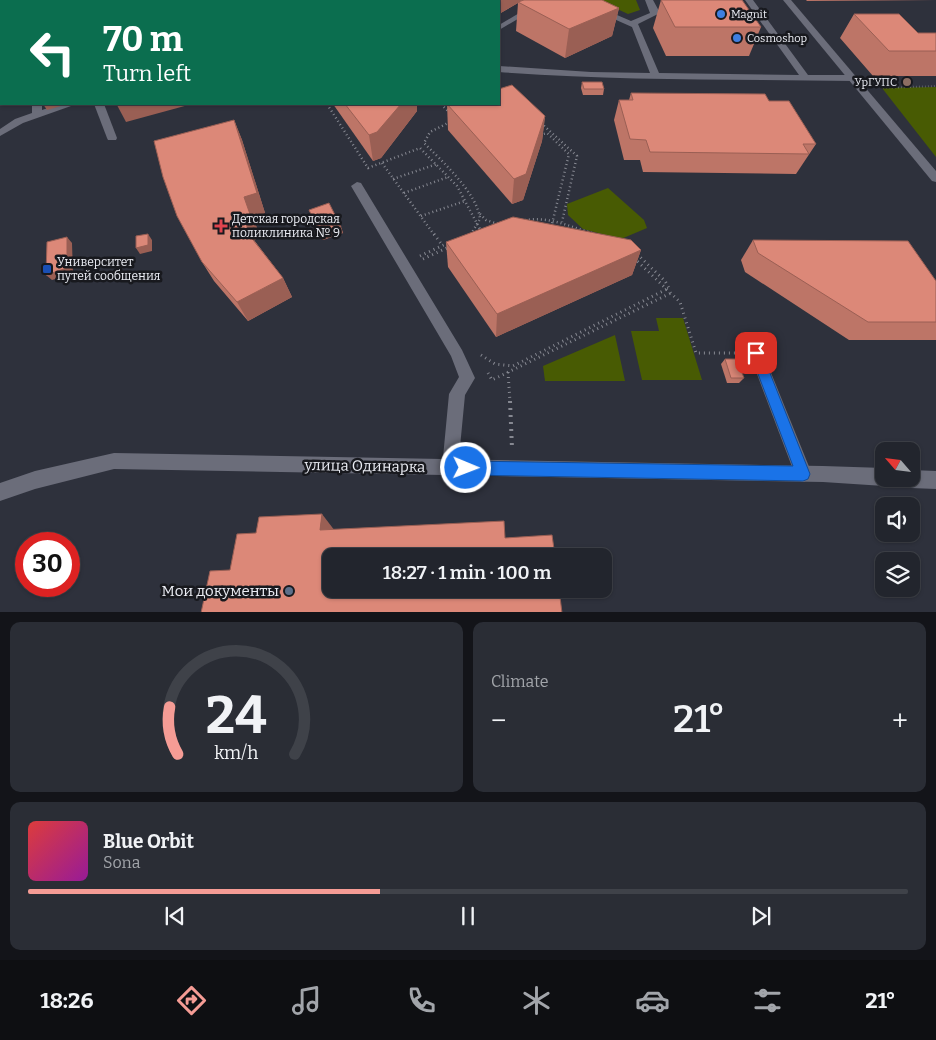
<!DOCTYPE html>
<meta charset="utf-8">
<style>
:root{--surface:#22252d;--page:#2a2d35;--text:#f1f3f6;--muted:#a2a5aa;--line:#3f4249;--accent:#f59c95}
body{margin:0;font-family:Bitter,serif;background:var(--page);color:var(--text);height:100vh;display:flex;flex-direction:column;font-size:19px;white-space:nowrap}
*{box-sizing:border-box;margin:0}
p{font-size:16px;color:var(--muted)}
.icon{flex:none;width:28px;height:28px;fill:none;stroke:currentColor;stroke-width:2;stroke-linecap:round;stroke-linejoin:round}
.map{position:relative;height:612px;overflow:hidden}
.details{display:flex;flex-direction:column;gap:10px;padding:10px;background:#131419;flex:1}
.details>*{flex:none}
.hud{position:absolute;left:0px;top:0px;width:500px;height:105px;box-shadow:0 1px 4px #0004,0 0 0 1px var(--line);background:#0b6e4f;color:#fff;overflow:hidden}
.needle{width:32px;rotate:298deg}
.tools{position:absolute;left:875px;top:442px;display:grid;gap:10px}
.tools a{display:grid;place-items:center;width:45px;height:45px;border-radius:10px;background:var(--surface);box-shadow:0 1px 4px #0004,0 0 0 1px var(--line);font-size:25px}
.speed{position:absolute;left:15px;top:532px;display:flex;gap:10px;font-size:25px;font-weight:700;text-align:center}
.speed>*{display:grid;place-content:center;width:65px;height:65px;border-radius:50%;background:var(--surface);box-shadow:0 1px 4px #0004,0 0 0 1px var(--line);line-height:1}
.speed .limit{border:8px solid #d22;background:#fff;color:#111}
.pin{position:absolute;display:grid;place-items:center;width:42px;height:42px;color:#fff;margin:-21px;border-radius:10px;box-shadow:0 2px 8px #0006}
.me{position:absolute;width:55px;margin:-28px;rotate:91deg;stroke-linejoin:round;filter:drop-shadow(0 0 4px #0008)}
.turn{display:flex;align-items:center;gap:18px;height:105px;padding:0 20px;font-size:22px}
.turn .icon{width:65px;height:65px;stroke-width:2.5}
.turn b{display:block;font-size:35px;line-height:42px}
.big{font-size:38px;font-weight:600;line-height:1.1}
.details .tile{flex:1;display:flex;flex-direction:column;justify-content:center;gap:8px;min-width:0;padding:0 18px;border-radius:10px;background:var(--page)}
.details .dial{align-items:center;gap:0}
.dial svg{height:130px;overflow:visible;fill:none;stroke:var(--line);stroke-width:7;stroke-linecap:round;text-anchor:middle}
.dial text{fill:var(--text);stroke:none}
.song{display:flex;align-items:center;gap:15px}
.cover{width:60px;height:60px;border-radius:8px;background:linear-gradient(135deg,hsl(0 70% 55%),hsl(300 70% 35%))}
.played{height:5px;border-radius:2px;background:linear-gradient(90deg,var(--accent) 40%,var(--line) 40%)}
.keys{display:flex;justify-content:space-around;direction:ltr}
.heat{display:flex;justify-content:space-between;align-items:center;font-size:28px;direction:ltr}
.details .tiles{flex:1;display:grid;gap:10px;grid-template-columns:1fr 1fr}
.tile:last-child{grid-column:span 2}
.trip{position:absolute;left:322px;top:548px;width:290px;height:50px;border-radius:10px;background:var(--surface);box-shadow:0 1px 4px #0004,0 0 0 1px var(--line);font-weight:600;line-height:50px;text-align:center}
.tab-bar{display:flex;height:80px;justify-content:space-around;align-items:center;background:#0e0f12;color:var(--muted)}
.tab-bar .icon{width:35px;height:35px}
.tab-bar .on{color:var(--accent)}
.tab-bar b{font-size:22px;color:var(--text)}
.map>svg:first-child{display:block}
.green{fill:#485b03}
.lines{fill:none;stroke-linecap:round;stroke-linejoin:round}
.path-far3{stroke:#868891;stroke-width:2;stroke-dasharray:0.5 2.5;stroke-linecap:butt}
.path-far2{stroke:#868891;stroke-width:2.5;stroke-dasharray:1 3;stroke-linecap:butt}
.path-far1{stroke:#868891;stroke-width:3;stroke-dasharray:1 4;stroke-linecap:butt}
.path{stroke:#868891;stroke-width:4;stroke-dasharray:2 5;stroke-linecap:butt}
.service{fill:#6b6d7a;fill-rule:evenodd}
.minor{fill:#6b6d7a;fill-rule:evenodd}
.tertiary{fill:#6b6d7a;fill-rule:evenodd}
.wall{fill:#bd7567}
.shaded-wall{fill:#9a5f54}
.building{fill:#dc8878;stroke:#9a5f54}
.route{fill:#1a73e8;stroke:#114b97}
.shop-dot{fill:#3f7fe0;stroke:#18191e;stroke-width:2}
.education-dot{fill:#8d6e63;stroke:#18191e;stroke-width:2}
.health-dot{fill:#e0444e;stroke:#18191e;stroke-width:2}
.transit-dot{fill:#1a4fb4;stroke:#18191e;stroke-width:2}
.service-dot{fill:#5c6f8a;stroke:#18191e;stroke-width:2}
.labels{text-anchor:middle;stroke-width:5;stroke-linejoin:round;paint-order:stroke}
.far-poi-label{font-size:11px;fill:#ebedf4;stroke:#18191e;text-anchor:start}
.poi-label{font-size:12px;fill:#ebedf4;stroke:#18191e;text-anchor:start}
.near-street-label{font-size:15px;fill:#ebedf4;stroke:#18191e}
.near-poi-label{font-size:15px;fill:#ebedf4;stroke:#18191e;text-anchor:end}
</style>
<div class="map">
<svg width="936" height="613" viewBox="0 0 936 613">
<rect width="100%" height="100%" fill="#2e313c"/>
<g class="green">
<path d="M598 0H636L640 10 628 14Z"/>
<path d="M936 87V157L882 88Z"/>
<path d="M608 188 644 220 647 228 621 239 583 229 568 215 567 204Z"/>
<path d="M656 318H683L702 380H642L631 331H659Z"/>
<path d="M615 335 625 381H545L543 366Z"/>
</g>
<g class="lines">
<path class="path-far3" d="M883 88 936 86"/>
<g class="path-far2">
<path d="M327 104 368 168 420 148 457 186 482 233"/>
<path d="M441 104 449 112"/>
<path d="M450 122 430 132 424 143C441 160 478 194 480 219L471 234"/>
<path d="M541 123 577 156 562 222"/>
<path d="M540 135 547 133 569 154 551 228"/>
<path d="M382 163 435 236"/>
<path d="M393 179 437 164"/>
<path d="M404 193 448 177"/>
<path d="M480 214 486 220 498 224"/>
<path d="M421 216 465 201"/>
<path d="M521 221C546 215 568 226 592 233"/>
</g>
<g class="path-far1">
<path d="M434 234 442 245"/>
<path d="M420 256 450 242"/>
<path d="M634 258 680 302 696 353H737"/>
<path d="M423 259 449 247"/>
<path d="M481 355 495 364 513 366 669 288 665 281 637 254"/>
<path d="M508 372 510 402"/>
<path d="M488 373 492 380 671 293"/>
</g>
<path class="path" d="M510 401 512 448"/>
<g class="service">
<rect x="55" y="0" width="8" height="1"/>
<path d="M358 0H366L367 1H359Z"/>
<path d="M541 0H550L499 30V25Z"/>
<path d="M571 0H582L631 21 650 13 645 0H653L659 11 658 14 638 24 659 73 799 75 745 0H753L808 75H854L859 78 854 81C736 79 617 81 499 72V66L591 72 650 73 632 27Z"/>
<rect x="0" y="73" width="1" height="6"/>
<path d="M32 104H42V110L60 104H70L71 106 23 123 0 136V129L15 119 32 113Z"/>
<path d="M94 104H104L117 138 116 140H108L107 138Z"/>
<path d="M357 182 361 183 462 350 475 378 465 395 458 468 456 474 450 476 444 474 442 468 449 394 459 377 451 356 351 186Z"/>
<path d="M756 347 761 349 763 353 812 474 809 480 803 482 797 480 749 353 751 349Z"/>
</g>
<g class="minor">
<path d="M783 0H791L936 171V182L932 181Z"/>
<path d="M114 453 823 466 884 468V479H892L890 483 884 486 823 482 114 469 35 489 0 501V483L35 471Z"/>
<path d="M911 470 936 471V489L911 488 905 485 903 479H911Z"/>
</g>
<path class="tertiary" d="M0 34 1 35V40H0Z"/>
</g>
<g class="wall">
<path d="M415 0H523L619 8 612 36 565 58 516 31 518 3 499 14V1H415Z"/>
<path d="M661 0 761 27 749 56H666L653 28Z"/>
<path d="M806 0H936L807 1Z"/>
<path d="M854 14 918 33H936V76H873L840 38Z"/>
<path d="M582 82 604 89 603 95H583L581 88Z"/>
<path d="M631 93 769 101 816 144 796 174 643 172 640 160H624L614 120 619 100H629Z"/>
<path d="M333 104H417V111L381 158 373 161Z"/>
<path d="M447 104 545 116 542 141 523 200 512 204 448 130Z"/>
<path d="M234 120 242 140 265 213 253 217 260 237 254 240 283 278 292 297 248 321 214 281 202 262Z"/>
<path d="M309 210 341 227 343 233 323 240 311 215Z"/>
<path d="M753 240 936 281V340H849L745 272 741 260Z"/>
<path d="M446 242 641 250 632 275 496 337 448 267Z"/>
<path d="M725 359 744 378 739 383H727L721 364Z"/>
</g>
<g class="shaded-wall">
<path d="M482 0H523L499 14V1H480Z"/>
<path d="M619 8 612 36 565 58 569 29Z"/>
<path d="M43 104H61V106L47 110Z"/>
<path d="M123 104H192L126 122 117 105Z"/>
<path d="M401 104H417V111L381 158 373 161 369 135Z"/>
<path d="M545 116 542 141 523 200 512 204 514 179Z"/>
<path d="M234 120 242 140 265 213 253 217 260 237 254 240 260 256 250 236 245 220 244 197Z"/>
<path d="M341 227 343 233 323 240 321 234Z"/>
<path d="M148 234 152 240V251L140 254 136 248Z"/>
<path d="M67 237 72 243 73 274 52 280 46 275Z"/>
<path d="M641 250 632 275 496 337 497 314Z"/>
<path d="M283 278 292 297 248 321 237 302Z"/>
<path d="M322 514 335 531 320 530Z"/>
</g>
<g class="building">
<path d="M234 0H342L343 1 349 0 350 1H231Z"/>
<path d="M446 0H482L480 1H449Z"/>
<path d="M524 0H602L619 8 569 29 518 2Z"/>
<path d="M661 0H742L761 27H675Z"/>
<path d="M854 14H899L918 33H936V51H889Z"/>
<path d="M582 82H602L604 89H584Z"/>
<path d="M512 85 545 116 526 174 514 179 447 104H499V89Z"/>
<path d="M631 93 765 94 769 101H789L816 144H803L809 154 650 152 646 140 630 139 619 100H633Z"/>
<path d="M345 104H401L377 132 369 135Z"/>
<path d="M234 120 257 193 244 197 251 217 245 220 250 236 283 278 237 302 202 262 177 216 163 177 154 141Z"/>
<path d="M329 203 341 227 321 234 309 210Z"/>
<path d="M513 217 631 240 641 250 497 314 446 242Z"/>
<path d="M148 234V245L136 248V236Z"/>
<path d="M67 237V268L46 275 47 242Z"/>
<path d="M753 240 908 241 936 281V322H868L758 253Z"/>
<path d="M725 359H737L744 378H731Z"/>
<path d="M322 514 320 530 504 521 505 538 552 535 555 556H331V589H559L562 613H201L210 571 230 570 237 534 256 533 259 517Z"/>
</g>
<path class="route" d="M756 348 761 349 762 353 810 474 808 479 803 481 466 475 461 473 459 468 461 463 466 461 793 466 750 353 752 349Z"/>
<g class="shop-dot">
<circle cx="721" cy="14" r="5"/>
<circle cx="737" cy="38" r="5"/>
</g>
<circle class="education-dot" cx="907" cy="82" r="5"/>
<path class="health-dot" d="M218.5 218.5h5v5h5v5h-5v5h-5v-5h-5v-5h5z"/>
<rect class="transit-dot" x="42" y="264" width="10" height="10" rx="2.5"/>
<circle class="service-dot" cx="289" cy="591" r="5"/>
<g class="labels">
<g class="far-poi-label">
<text x="731" y="18">Magnit</text>
<text x="747" y="42">Cosmoshop</text>
<text x="897" y="86" text-anchor="end">УрГУПС</text>
</g>
<g class="poi-label">
<text x="232" y="223">Детская городская<tspan x="232" dy="14">поликлиника № 9</tspan></text>
<text x="57" y="266">Университет<tspan x="57" dy="14">путей сообщения</tspan></text>
</g>
<g class="near-street-label">
<text transform="translate(365 466) rotate(1)" y="5">улица Одинарка</text>
</g>
<g class="near-poi-label">
<text x="279" y="596">Мои документы</text>
</g>
</g>
</svg>
<div class="tools">
<a><svg class="needle" viewBox="-14 -14 28 28"><path d="M0-13l5 13h-10z" fill="#e53935"/><path d="M0 13l5-13h-10z" fill="#a2a5aa"/></svg></a>
<a><svg class="icon" aria-label="sound" viewBox="0 0 24 24"><path d="M4 9h4l5-4v14l-5-4H4zM17 9q2 3 0 6"/></svg></a>
<a><svg class="icon" aria-label="layers" viewBox="0 0 24 24"><path d="M12 4l9 5-9 5-9-5zM3 14l9 5 9-5"/></svg></a>
</div>
<div class="speed"><div class="limit">30</div></div>
<div class="pin" style="left:756px;top:353px;background:#d93025"><svg class="icon" aria-label="arrive" viewBox="0 0 24 24"><path d="M6 21V4h12l-3 4 3 4H6"/></svg></div>
<svg class="me" style="left:466px;top:468px" viewBox="-20 -20 40 40"><circle r="17" fill="#1a73e8" stroke="#fff" stroke-width="3"/><path d="M0-11L8 9 0 5-8 9z" fill="#fff"/></svg>
<div class="trip">18:27 · 1 min · 100 m</div>
<div class="hud">
<div class="turn"><svg class="icon" aria-label="left" viewBox="0 0 24 24"><path d="M17 20v-9H6M10 6l-5 5 5 5"/></svg><div><b>70 m</b>Turn left</div></div>
</div>
</div>
<section class="details">
<div class="tiles">
<div class="tile dial"><svg viewBox="0 0 100 80">
<path d="M14 69A42 42 0 1 1 86 69"/>
<path d="M14 69A42 42 0 0 1 9 40" stroke="#f59c95"/>
<text x="50" y="56" font-size="32" font-weight="700">24</text>
<text x="50" y="72" font-size="11">km/h</text>
</svg></div>
<div class="tile"><p>Climate</p>
<div class="heat"><a>−</a><b class="big">21°</b><a>+</a></div>
</div>
<div class="tile">
<div class="song"><i class="cover"></i><div><b>Blue Orbit</b><p>Sona</p></div></div>
<div class="played"></div>
<div class="keys"><svg class="icon" aria-label="previous" viewBox="0 0 24 24"><path d="M18 5L8 12l10 7zM5 5v14"/></svg><svg class="icon" aria-label="pause" viewBox="0 0 24 24"><path d="M8 5v14M16 5v14"/></svg><svg class="icon" aria-label="next" viewBox="0 0 24 24"><path d="M6 5l10 7-10 7zM19 5v14"/></svg></div>
</div>
</div>
</section>
<nav class="tab-bar">
<b>18:26</b>
<svg class="icon on" aria-label="directions" viewBox="0 0 24 24"><path d="M12 3l9 9-9 9-9-9zM9 14v-3h6M13 9l2 2-2 2"/></svg>
<svg class="icon" aria-label="music" viewBox="0 0 24 24"><path d="M9 18V5l10-2v13"/><circle cx="6" cy="18" r="3"/><circle cx="16" cy="16" r="3"/></svg>
<svg class="icon" aria-label="phone" viewBox="0 0 24 24"><path d="M5 4h4l2 5-3 2q2 4 5 5l2-3 5 2v4C11 20 4 13 5 4z"/></svg>
<svg class="icon" aria-label="climate" viewBox="0 0 24 24"><path d="M12 3v18M4 7l16 10M4 17L20 7"/></svg>
<svg class="icon" aria-label="car" viewBox="0 0 24 24"><path d="M5 17H2v-5l4-1 3-4h7l3 4 3 1v5h-3M9 17h6M6 11h13"/><circle cx="7" cy="17" r="2"/><circle cx="17" cy="17" r="2"/></svg>
<svg class="icon" aria-label="filters" viewBox="0 0 24 24"><path d="M4 7h16M4 17h16"/><circle cx="9" cy="7" r="2"/><circle cx="15" cy="17" r="2"/></svg>
<b>21°</b>
</nav>
